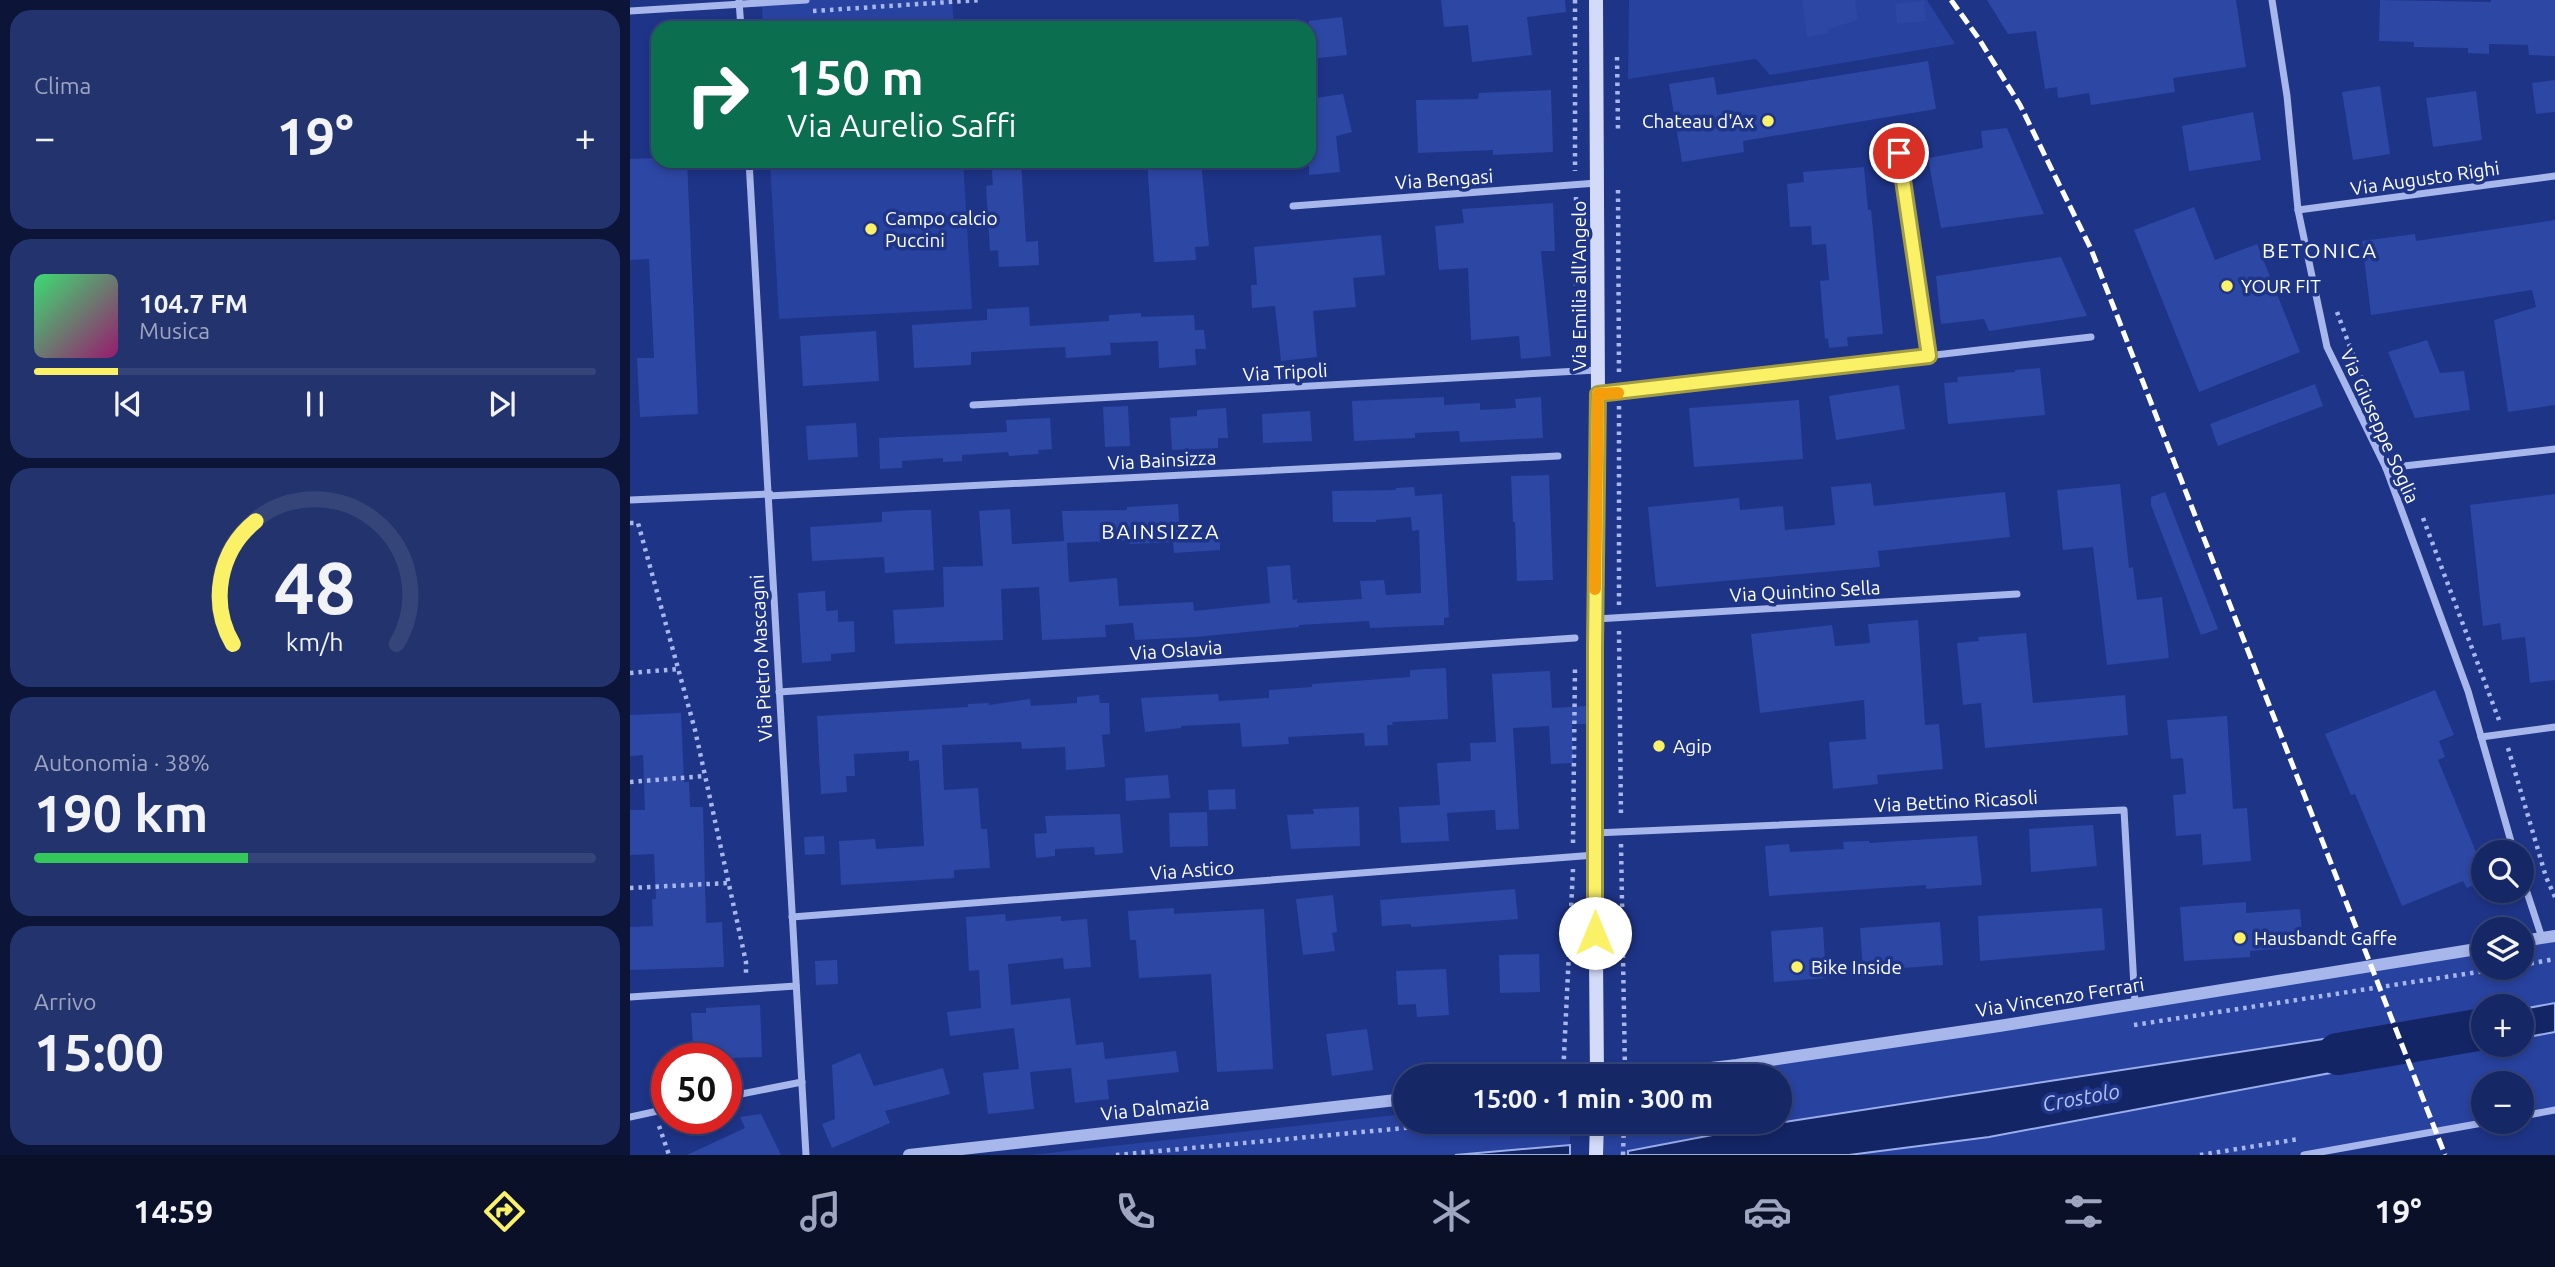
<!DOCTYPE html>
<html lang="it">
<meta charset="utf-8">
<style>
:root{--surface:#162765;--page:#23336e;--text:#f1f3f6;--muted:#9ea5bf;--line:#354479;--accent:#faf166}
body{margin:0;font-family:Ubuntu,sans-serif;background:var(--page);color:var(--text);height:100vh;display:flex;flex-direction:column;font-size:26px;white-space:nowrap}
*{box-sizing:border-box;margin:0}
p{font-size:23px;color:var(--muted)}
.icon{flex:none;width:38px;height:38px;fill:none;stroke:currentColor;stroke-width:2;stroke-linecap:round;stroke-linejoin:round}
.map{position:relative;flex:1;overflow:hidden}
.details{display:flex;flex-direction:column;gap:10px;padding:10px;background:#0c1538;width:630px}
.details>*{flex:none}
.guide{position:absolute;left:21px;top:21px;width:665px;height:147px;border-radius:21px;box-shadow:0 4px 10px #0003,0 0 0 2px var(--line);background:#0b6e4f;color:#fff;overflow:hidden}
.fabs{position:absolute;left:1841px;top:840px;display:grid;gap:14px}
.fabs a{display:grid;place-items:center;width:63px;height:63px;border-radius:50%;background:var(--surface);box-shadow:0 4px 10px #0003,0 0 0 2px var(--line);font-size:35px}
.speed{position:absolute;left:21px;top:1043px;display:flex;gap:14px;font-size:35px;font-weight:700;text-align:center}
.speed>*{display:grid;place-content:center;width:91px;height:91px;border-radius:50%;background:var(--surface);box-shadow:0 4px 10px #0003,0 0 0 2px var(--line);line-height:1}
.speed .limit{border:10px solid #d22;background:#fff;color:#111}
.pin{position:absolute;display:grid;place-items:center;width:60px;height:60px;color:#fff;margin:-30px;border:4px solid #fff;border-radius:50%;box-shadow:0 2px 7px #0007}
.me{position:absolute;width:77px;margin:-38px;rotate:0deg;stroke-linejoin:round;filter:drop-shadow(0 0 5px #0008)}
.turn{display:flex;align-items:center;gap:24px;height:147px;padding:0 21px;font-size:32px}
.turn .icon{width:91px;height:91px;stroke-width:2.5}
.turn b{display:block;font-size:49px;line-height:60px}
.big{font-size:52px;font-weight:700;line-height:1.1}
.details .card{flex:1;display:flex;flex-direction:column;justify-content:center;gap:10px;min-width:0;padding:0 24px;border-radius:21px;background:var(--page)}
.details .dial{align-items:center;gap:0}
.dial svg{height:182px;overflow:visible;fill:none;stroke:var(--line);stroke-width:7;stroke-linecap:round;text-anchor:middle}
.dial text{fill:var(--text);stroke:none}
.song{display:flex;align-items:center;gap:21px}
.cover{width:84px;height:84px;border-radius:10px;background:linear-gradient(135deg,hsl(140 70% 55%),hsl(320 70% 35%))}
.played{height:7px;border-radius:4px;background:linear-gradient(90deg,var(--accent) 15%,var(--line) 15%)}
.keys{display:flex;justify-content:space-around;direction:ltr}
.heat{display:flex;justify-content:space-between;align-items:center;font-size:38px;direction:ltr}
.charge{height:10px;border-radius:5px;background:linear-gradient(90deg,#34c759 38%,var(--line) 0)}
.trip{position:absolute;left:763px;top:1064px;width:399px;height:70px;border-radius:35px;background:var(--surface);box-shadow:0 4px 10px #0003,0 0 0 2px var(--line);font-weight:700;line-height:70px;text-align:center}
.dock{display:flex;height:112px;justify-content:space-around;align-items:center;background:#091028;color:var(--muted)}
.dock .icon{width:49px;height:49px}
.dock .current{color:var(--accent)}
.dock b{font-size:32px;color:var(--text)}
main{display:flex;flex:1;min-height:0}
.map>svg:first-child{display:block}
.green{fill:#28429f}
.water{fill:#142566;stroke:#9baeec;stroke-width:2}
.lines{fill:none;stroke-linecap:round;stroke-linejoin:round}
.river{stroke:#142566;stroke-width:42}
.building{fill:#2d47a5}
.path{stroke:#a7b6eb;stroke-width:4.5;stroke-dasharray:3.5 5;stroke-linecap:butt}
.minor{stroke:#a7b6eb;stroke-width:7}
.tertiary{stroke:#a7b6eb;stroke-width:12}
.secondary{stroke:#d3dbf8;stroke-width:14}
.rail{stroke:#fff;stroke-width:5;stroke-dasharray:12 5;stroke-linecap:butt}
.route-casing{stroke:#a29d42;stroke-width:18}
.route{stroke:#faf166;stroke-width:12}
.slow{stroke:#f59e0b;stroke-width:12}
.poi-dot{fill:#faf166;stroke:#1e3487;stroke-width:2.5}
.labels{text-anchor:middle;stroke-width:7;stroke-linejoin:round;paint-order:stroke}
.poi-label{font-size:19px;fill:#fff;stroke:#1e3487;text-anchor:start}
.street-label{font-size:19px;fill:#fff;stroke:#1e3487}
.neighbourhood-label{font-size:21px;letter-spacing:2px;fill:#fff;stroke:#1e3487}
.water-label{font-size:21px;font-style:italic;fill:#b3c1f2;stroke:#1e3487}
</style>
<main>
<section class="details">
<div class="card"><p>Clima</p>
<div class="heat"><a>−</a><b class="big">19°</b><a>+</a></div>
</div>
<div class="card">
<div class="song"><i class="cover"></i><div><b>104.7 FM</b><p>Musica</p></div></div>
<div class="played"></div>
<div class="keys"><svg class="icon" aria-label="previous" viewBox="0 0 24 24"><path d="M18 5L8 12l10 7zM5 5v14"/></svg><svg class="icon" aria-label="pause" viewBox="0 0 24 24"><path d="M8 5v14M16 5v14"/></svg><svg class="icon" aria-label="next" viewBox="0 0 24 24"><path d="M6 5l10 7-10 7zM19 5v14"/></svg></div>
</div>
<div class="card dial"><svg viewBox="0 0 100 80">
<path d="M14 69A42 42 0 1 1 86 69"/>
<path d="M14 69A42 42 0 0 1 24 15" stroke="#faf166"/>
<text x="50" y="56" font-size="32" font-weight="700">48</text>
<text x="50" y="72" font-size="11">km/h</text>
</svg></div>
<div class="card"><p>Autonomia · 38%</p><b class="big">190 km</b><div class="charge"></div></div>
<div class="card"><p>Arrivo</p><b class="big">15:00</b></div>
</section>
<div class="map">
<svg width="1925" height="1155" viewBox="0 0 1925 1155">
<rect width="100%" height="100%" fill="#1e3487"/>
<g class="green">
<path d="M176 0H322L324 28H133L132 3Z"/>
<path d="M999 0H1297L1325 44 1140 75 1126 59 998 79Z"/>
<path d="M140 161H333L342 309 149 319Z"/>
<path d="M1925 936V1003L1892 1009V1006H1853V1016L1792 1027 1801 1054 1853 1045H1892V1038L1925 1032V1110L1892 1116V1083H1853V1122L1674 1155H1219L1359 1137 1769 1060 1758 1029 1135 1125 998 1151V1155H966L967 1122H1150V1076H1012L1853 948V968H1892V941Z"/>
<path d="M775 1114V1122H930L940 1129V1145L825 1155H400Z"/>
</g>
<g class="water">
<path d="M1925 1003V1032L1892 1038V1009Z"/>
<path d="M1853 1016V1045L1801 1054 1792 1027Z"/>
<path d="M1758 1029 1770 1060 1359 1137 1219 1155H998V1151L1135 1125Z"/>
<path d="M940 1145V1155H825Z"/>
</g>
<g class="lines">
<path class="river" d="M1708 1054 1853 1029"/>
</g>
<g class="building">
<path d="M811 0H935L936 12 897 17 902 55 842 62 838 25 814 27Z"/>
<path d="M1172 0H1225L1228 20 1198 29V33L1177 37Z"/>
<path d="M1357 0H1606L1616 67 1543 78 1545 92 1461 105 1459 93 1428 98 1427 87 1415 89 1406 31 1378 34Z"/>
<path d="M1750 0 1861 2V0H1925V56L1899 55 1898 45 1859 44V54L1838 53V48L1784 47V42L1749 41Z"/>
<path d="M1294 1 1296 21 1267 24 1265 4Z"/>
<path d="M712 17 717 55 679 59V21Z"/>
<path d="M1298 61 1306 109 1113 141 1114 152 1052 162 1039 84 1084 77 1087 95Z"/>
<path d="M1925 80V112L1906 114 1902 83Z"/>
<path d="M1750 86 1760 154 1723 160 1712 92Z"/>
<path d="M921 90 923 152 863 155V150L788 153 786 100 848 99 849 93Z"/>
<path d="M1846 91 1852 140 1803 147 1796 98Z"/>
<path d="M713 94 722 132 706 136 710 172 679 175V99Z"/>
<path d="M1623 112 1631 160 1559 171 1552 126Z"/>
<path d="M1377 128 1414 214 1311 228 1298 158 1353 148 1351 131Z"/>
<path d="M28 158V161H57L68 414 10 417 7 358H24L19 259 0 260V159Z"/>
<path d="M361 161H391L396 242 408 241 409 265 369 267 368 250 360 251 356 186 363 185Z"/>
<path d="M517 161H571L579 246 565 247 566 260 524 262Z"/>
<path d="M1234 167 1238 210H1241L1253 334 1217 337 1218 346 1199 348 1198 338 1195 339 1190 281 1199 280 1196 244 1182 245 1181 226 1160 227 1157 184 1174 182 1173 172Z"/>
<path d="M923 203 925 251H911L921 356 891 359 889 336 841 340 838 268 809 270 805 226 834 223 832 209Z"/>
<path d="M1564 207 1585 260 1627 244 1670 352 1569 392 1504 230Z"/>
<path d="M1925 220V405L1878 412 1864 320 1906 307 1902 290 1741 315 1732 241 1785 234 1786 241Z"/>
<path d="M751 235 755 275 723 278 726 307 683 311 687 357 651 361 645 306 622 308 621 285H627L624 247Z"/>
<path d="M1431 257 1457 316 1359 331 1354 319 1311 324 1306 276Z"/>
<path d="M399 307 400 326 479 321V315L511 313V317L564 315 565 330H574L576 349H565L566 365 529 368 528 341 480 343 481 355 436 358 435 347 341 352V365L284 368 282 325 357 320V309Z"/>
<path d="M246 331 249 381 173 386 170 336Z"/>
<path d="M1797 340 1810 373 1834 371 1840 410 1785 418 1758 352Z"/>
<path d="M1410 368 1415 415 1318 424 1314 383 1328 382 1327 377 1385 372V370Z"/>
<path d="M1685 384 1693 406 1588 446 1580 424Z"/>
<path d="M1269 385 1275 429 1206 440 1199 396Z"/>
<path d="M814 397V405L850 403V410L886 408 885 399 911 397 913 438 830 442 829 431 785 433V438L724 441 722 401Z"/>
<path d="M1169 400 1173 459 1064 467 1059 408Z"/>
<path d="M498 406 500 446 475 447 473 407Z"/>
<path d="M596 408 598 438H588V448L542 450 540 418 567 416V410Z"/>
<path d="M680 411 682 441 633 443 632 414Z"/>
<path d="M420 418 422 449 408 450 409 454 379 456 378 452 332 455V461L313 462V458L272 461V468L250 469 249 438 377 432 376 420Z"/>
<path d="M226 423 228 457 178 460 176 426Z"/>
<path d="M919 475 923 580 887 581 885 522H883L881 476Z"/>
<path d="M1241 483 1244 506 1375 492 1380 537 1248 551 1250 567 1026 587 1018 507 1109 498 1110 510 1153 506 1155 530 1205 525 1201 487Z"/>
<path d="M1490 484 1499 568 1503 567 1507 600 1532 597 1539 658 1477 665 1463 547 1433 550 1427 490Z"/>
<path d="M784 487 785 496 812 494 819 617 814 618V625L740 628 739 621 669 625V627L566 637 505 640 503 623 475 625 476 637 412 640 409 587 371 589 373 640 265 644 263 610 314 607 313 567 353 566 349 511 380 509 382 544 434 541 432 511 497 510V507L548 504 550 534 590 532V550L544 553 543 542 500 544 499 540 437 543 439 582 487 578 489 606 563 602 564 611 640 603 637 567 660 565 663 600 667 599V603L732 599 730 581 754 580 756 595 791 593 789 530 782 531 781 517 746 520V522H703L702 491 766 490V488Z"/>
<path d="M1535 492 1588 629 1571 635 1521 505V497Z"/>
<path d="M1925 494V680L1900 683 1895 637 1872 640 1870 623 1853 626 1840 505Z"/>
<path d="M283 510H301L304 570 255 573 254 557 182 561 180 527 252 522V512Z"/>
<path d="M195 591 196 611 208 610V622L224 621 225 652 201 654V661L172 663 168 593Z"/>
<path d="M1288 620 1295 725 1309 724 1313 769 1247 775 1248 784 1203 789 1199 742 1236 739 1234 700 1130 713 1121 634 1202 625 1205 646 1240 643 1238 624Z"/>
<path d="M1396 633 1403 703 1495 695 1498 735 1355 748 1351 703 1333 705 1327 643 1349 641 1348 637Z"/>
<path d="M816 668 818 719 762 722 763 725H757L758 745 735 746 734 733 658 737 659 744 612 747 610 723 551 726V728L515 732 511 698 588 694 589 701 639 698V690L682 687V684L780 677V670Z"/>
<path d="M920 671 922 708 956 706V724H942L943 763 921 764 919 726 883 728 889 829 866 830 865 810 817 813 819 841 771 843 769 807 810 805 807 763 841 761 840 743 866 742 862 674Z"/>
<path d="M1805 690 1824 735 1809 741 1815 757 1808 760 1853 869V881L1837 888 1833 881 1772 906 1725 794 1721 795 1695 734Z"/>
<path d="M469 695 470 703H479L480 734 472 735 475 767 436 770 435 747 392 749 391 742 312 745 314 790 348 788 351 829H357L360 868 324 870V878L211 885 209 841 245 839 246 849 294 846 289 760 279 761V751L224 754 225 776H216L217 792 191 794 187 716 338 707V704L359 703V705L400 699 401 706 447 703V697Z"/>
<path d="M51 713 54 782H59L60 807H73L76 923 92 922 94 967 0 970V927L23 926 22 899H26L24 854 0 855V810H15L13 755 0 756V715Z"/>
<path d="M1597 716 1603 809 1617 808 1621 861 1573 865 1571 834 1546 836 1543 795 1556 794 1553 758 1541 759 1537 720Z"/>
<path d="M538 775 540 798 496 801 495 778Z"/>
<path d="M605 789 606 809 579 810 578 790Z"/>
<path d="M729 807 730 846 661 849 657 815 684 814 683 809Z"/>
<path d="M577 812 578 846 540 847 539 813Z"/>
<path d="M490 814 493 853 465 855 464 847 425 849V856L406 858 404 834 417 833 415 816Z"/>
<path d="M1463 825 1467 866 1401 872 1399 829Z"/>
<path d="M194 836 195 854 175 855 174 837Z"/>
<path d="M1347 836 1352 885 1296 889V885L1139 896 1135 846 1159 844 1160 852 1214 849 1213 842 1239 841V843Z"/>
<path d="M885 889 888 919 781 927V924L752 926 750 900Z"/>
<path d="M703 895 707 932 702 933 705 951 673 955 666 899Z"/>
<path d="M1616 902V913L1670 909 1673 947 1620 951V957L1554 961 1550 907Z"/>
<path d="M544 908V914L634 909 643 1069 587 1072 581 974 509 978 506 940H500L498 911Z"/>
<path d="M1472 908 1475 950 1350 961 1348 916Z"/>
<path d="M375 914 376 921 431 916V921L457 919 461 967 434 969 433 958 378 964 381 1005 440 998 446 1045 473 1042 475 1059 546 1051 549 1072 477 1080 479 1099 445 1103 441 1068 400 1072 404 1109 358 1114 353 1073 389 1069 384 1028 320 1036 317 1012 351 1008 349 970 339 971 336 917Z"/>
<path d="M1310 922 1313 965 1233 971 1230 928Z"/>
<path d="M1193 927 1196 978 1144 982 1141 931Z"/>
<path d="M909 954 910 992 870 993 869 955Z"/>
<path d="M207 960 208 984 186 985 185 961Z"/>
<path d="M816 969 819 1015 787 1017 786 1004 768 1005 766 971Z"/>
<path d="M130 1005 132 1057 64 1059 61 1013H76V1008Z"/>
<path d="M737 1029 743 1070 702 1076 696 1034Z"/>
<path d="M230 1053 244 1086 313 1068 320 1094 255 1111 260 1123 202 1148 192 1124 205 1119 202 1065Z"/>
<path d="M131 1114 151 1155H57L115 1128 110 1117Z"/>
</g>
<g class="lines">
<g class="path">
<path d="M945 0V171"/>
<path d="M183 11 350 0"/>
<path d="M987 57 988 129"/>
<path d="M988 190 989 377"/>
<path d="M946 197V300"/>
<path d="M1707 312 1733 382"/>
<path d="M1793 518 1869 720"/>
<path d="M0 523H8L65 730 116 962V974"/>
<path d="M989 605V403"/>
<path d="M989 631 991 818"/>
<path d="M0 673 48 669"/>
<path d="M1878 748 1916 877 1925 897"/>
<path d="M0 782 75 776"/>
<path d="M943 843 945 669"/>
<path d="M991 844 995 1070"/>
<path d="M0 888 98 883"/>
<path d="M1892 965 1925 959"/>
<path d="M1504 1025 1874 968"/>
<path d="M933 1076 943 869"/>
<path d="M29 1126 39 1155"/>
<path d="M486 1155 839 1122"/>
<path d="M993 1155 994 1122"/>
<path d="M1570 1155 1669 1139"/>
</g>
<g class="minor">
<path d="M1642 0 1657 96 1668 210 1697 347 1756 468 1838 691 1884 852"/>
<path d="M109 1 111 28"/>
<path d="M0 11 176 0"/>
<path d="M1269 153 1299 356"/>
<path d="M119 161 176 1155"/>
<path d="M663 206 967 183"/>
<path d="M1668 210 1925 176"/>
<path d="M968 394 1461 337"/>
<path d="M343 405 967 370"/>
<path d="M1756 468 1925 449"/>
<path d="M138 496 928 456"/>
<path d="M0 500 140 494"/>
<path d="M966 619 1387 594"/>
<path d="M149 692 945 638"/>
<path d="M1851 737 1925 727"/>
<path d="M965 833 1494 810 1505 1004"/>
<path d="M1892 877 1912 938"/>
<path d="M162 917 965 855"/>
<path d="M0 997 166 986"/>
<path d="M96 1097 172 1082"/>
<path d="M1892 1116 1925 1110"/>
<path d="M0 1117 37 1109"/>
<path d="M1674 1155 1858 1122"/>
</g>
<g class="tertiary">
<path d="M1892 941 1925 936"/>
<path d="M1012 1076 1107 1065 1369 1026 1853 948"/>
<path d="M279 1155 775 1099"/>
</g>
<g class="secondary">
<path d="M966 0 968 394 965 833 967 1076"/>
<path d="M966 1155 967 1122"/>
</g>
<path class="rail" d="M1321 0 1349 39 1390 105 1461 249 1815 1155"/>
</g>
<g class="lines">
<defs>
<path id="route" d="M965 933V646L968 394 1299 356 1269 153"/>
</defs>
<use href="#route" class="route-casing"/>
<use href="#route" class="route"/>
<path class="slow" d="M965 589 968 394 988 393"/>
</g>
<g class="poi-dot">
<circle cx="1138" cy="121" r="7"/>
<circle cx="241" cy="229" r="7"/>
<circle cx="1597" cy="286" r="7"/>
<circle cx="1029" cy="746" r="7"/>
<circle cx="1610" cy="938" r="7"/>
<circle cx="1167" cy="967" r="7"/>
</g>
<g class="labels">
<g class="poi-label">
<text x="1124" y="128" text-anchor="end">Chateau d'Ax</text>
<text x="255" y="225">Campo calcio<tspan x="255" dy="22">Puccini</tspan></text>
<text x="1611" y="293">YOUR FIT</text>
<text x="1043" y="753">Agip</text>
<text x="1624" y="945">Hausbandt Caffe</text>
<text x="1181" y="974">Bike Inside</text>
</g>
<g class="street-label">
<text transform="translate(1795 178) rotate(-8)" y="7">Via Augusto Righi</text>
<text transform="translate(814 179) rotate(-4)" y="7">Via Bengasi</text>
<text transform="translate(949 286) rotate(-90)" y="7">Via Emilia all'Angelo</text>
<text transform="translate(655 372) rotate(-3)" y="7">Via Tripoli</text>
<text transform="translate(1750 426) rotate(66)" y="7">Via Giuseppe Soglia</text>
<text transform="translate(532 460) rotate(-3)" y="7">Via Bainsizza</text>
<text transform="translate(1175 591) rotate(-3)" y="7">Via Quintino Sella</text>
<text transform="translate(546 650) rotate(-4)" y="7">Via Oslavia</text>
<text transform="translate(131 658) rotate(-93)" y="7">Via Pietro Mascagni</text>
<text transform="translate(1326 801) rotate(-3)" y="7">Via Bettino Ricasoli</text>
<text transform="translate(562 870) rotate(-4)" y="7">Via Astico</text>
<text transform="translate(1430 997) rotate(-9)" y="7">Via Vincenzo Ferrari</text>
<text transform="translate(525 1108) rotate(-6)" y="7">Via Dalmazia</text>
</g>
<g class="neighbourhood-label">
<text x="1690" y="258">BETONICA</text>
<text x="531" y="539">BAINSIZZA</text>
</g>
<g class="water-label">
<text transform="translate(1451 1098) rotate(-10)" y="7">Crostolo</text>
</g>
</g>
</svg>
<div class="fabs">
<a><svg class="icon" aria-label="search" viewBox="0 0 24 24"><circle cx="10" cy="10" r="6"/><path d="M15 15l6 6"/></svg></a>
<a><svg class="icon" aria-label="layers" viewBox="0 0 24 24"><path d="M12 4l9 5-9 5-9-5zM3 14l9 5 9-5"/></svg></a>
<a>+</a>
<a>−</a>
</div>
<div class="speed"><div class="limit">50</div></div>
<div class="pin" style="left:1269px;top:153px;background:#d93025"><svg class="icon" aria-label="arrive" viewBox="0 0 24 24"><path d="M6 21V4h12l-3 4 3 4H6"/></svg></div>
<svg class="me" style="left:965px;top:933px" viewBox="-20 -20 40 40"><circle r="19" fill="#fff"/><path d="M0-13L10 11 0 6-10 11z" fill="#faf166"/></svg>
<div class="trip">15:00 · 1 min · 300 m</div>
<div class="guide">
<div class="turn"><svg class="icon" aria-label="right" viewBox="0 0 24 24"><path d="M7 20v-9h11M14 6l5 5-5 5"/></svg><div><b>150 m</b>Via Aurelio Saffi</div></div>
</div>
</div>
</main>
<nav class="dock">
<b>14:59</b>
<svg class="icon current" aria-label="directions" viewBox="0 0 24 24"><path d="M12 3l9 9-9 9-9-9zM9 14v-3h6M13 9l2 2-2 2"/></svg>
<svg class="icon" aria-label="music" viewBox="0 0 24 24"><path d="M9 18V5l10-2v13"/><circle cx="6" cy="18" r="3"/><circle cx="16" cy="16" r="3"/></svg>
<svg class="icon" aria-label="phone" viewBox="0 0 24 24"><path d="M5 4h4l2 5-3 2q2 4 5 5l2-3 5 2v4C11 20 4 13 5 4z"/></svg>
<svg class="icon" aria-label="climate" viewBox="0 0 24 24"><path d="M12 3v18M4 7l16 10M4 17L20 7"/></svg>
<svg class="icon" aria-label="car" viewBox="0 0 24 24"><path d="M5 17H2v-5l4-1 3-4h7l3 4 3 1v5h-3M9 17h6M6 11h13"/><circle cx="7" cy="17" r="2"/><circle cx="17" cy="17" r="2"/></svg>
<svg class="icon" aria-label="filters" viewBox="0 0 24 24"><path d="M4 7h16M4 17h16"/><circle cx="9" cy="7" r="2"/><circle cx="15" cy="17" r="2"/></svg>
<b>19°</b>
</nav>
